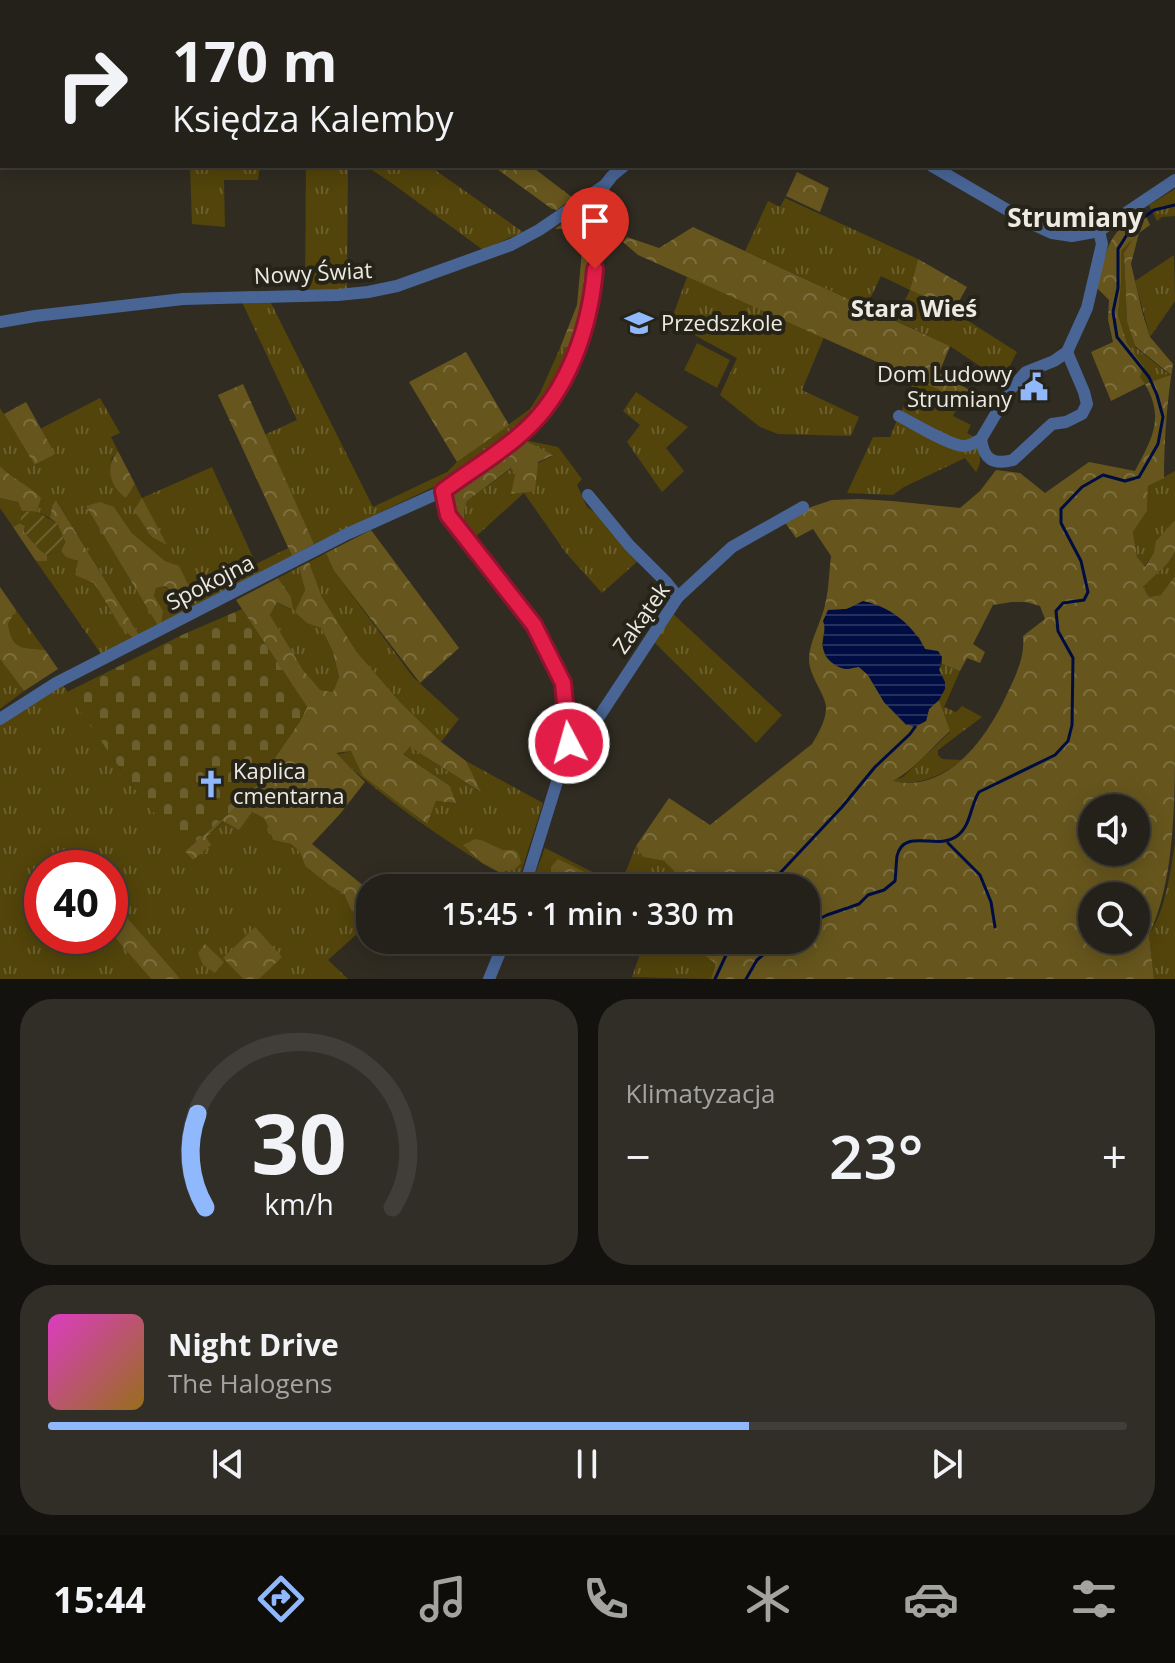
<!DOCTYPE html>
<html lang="pl">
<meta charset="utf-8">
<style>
:root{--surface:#24211a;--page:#302e27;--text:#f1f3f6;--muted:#a3a3a2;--line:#413e39;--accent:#90b8fd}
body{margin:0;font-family:"Open Sans",sans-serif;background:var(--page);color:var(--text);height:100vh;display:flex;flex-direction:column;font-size:30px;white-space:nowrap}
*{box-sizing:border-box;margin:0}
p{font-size:26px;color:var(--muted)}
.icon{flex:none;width:44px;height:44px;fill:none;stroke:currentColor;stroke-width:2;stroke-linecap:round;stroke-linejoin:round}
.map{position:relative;height:979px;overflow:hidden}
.details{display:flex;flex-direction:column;gap:20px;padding:20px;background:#14120e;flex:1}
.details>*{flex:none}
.top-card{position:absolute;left:0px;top:0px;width:1176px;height:168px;box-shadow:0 4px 20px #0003,0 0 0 2px var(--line);background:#24211a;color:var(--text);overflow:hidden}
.controls{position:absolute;left:1078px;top:794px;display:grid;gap:16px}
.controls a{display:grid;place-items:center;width:72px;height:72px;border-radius:50%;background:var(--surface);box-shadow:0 4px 20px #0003,0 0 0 2px var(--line);font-size:40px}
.speed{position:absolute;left:24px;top:850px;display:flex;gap:16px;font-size:40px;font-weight:700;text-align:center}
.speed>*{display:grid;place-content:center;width:104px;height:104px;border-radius:50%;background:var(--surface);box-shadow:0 4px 20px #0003,0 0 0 2px var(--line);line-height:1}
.speed .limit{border:12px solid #d22;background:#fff;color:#111}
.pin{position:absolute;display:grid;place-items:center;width:68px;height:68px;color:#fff;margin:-82px -34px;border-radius:50% 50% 50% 0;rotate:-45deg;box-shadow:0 0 8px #0007}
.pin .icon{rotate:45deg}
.me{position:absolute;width:88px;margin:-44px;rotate:354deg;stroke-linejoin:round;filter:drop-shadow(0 0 6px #0008)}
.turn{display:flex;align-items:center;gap:28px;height:168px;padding:0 40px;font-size:36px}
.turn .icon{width:104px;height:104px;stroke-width:2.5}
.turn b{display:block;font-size:56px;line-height:68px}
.big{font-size:60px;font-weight:600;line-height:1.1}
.details .card{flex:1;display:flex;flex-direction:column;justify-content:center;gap:12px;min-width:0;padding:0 28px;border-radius:32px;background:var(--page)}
.details .dial{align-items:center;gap:0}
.dial svg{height:208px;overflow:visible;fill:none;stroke:var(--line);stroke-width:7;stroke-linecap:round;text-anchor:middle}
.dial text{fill:var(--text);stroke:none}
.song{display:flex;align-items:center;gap:24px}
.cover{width:96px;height:96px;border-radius:12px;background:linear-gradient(135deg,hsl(310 70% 55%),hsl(40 70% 35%))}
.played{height:8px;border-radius:4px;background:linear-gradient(90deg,var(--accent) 65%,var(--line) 65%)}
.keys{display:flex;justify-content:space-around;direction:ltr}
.heat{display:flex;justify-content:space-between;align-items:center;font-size:44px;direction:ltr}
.details .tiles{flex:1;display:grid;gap:20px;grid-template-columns:1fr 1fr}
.card:last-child{grid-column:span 2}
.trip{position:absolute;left:356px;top:874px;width:464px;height:80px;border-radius:32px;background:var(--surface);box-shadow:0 4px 20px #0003,0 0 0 2px var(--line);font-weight:600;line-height:80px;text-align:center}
.dock{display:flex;height:128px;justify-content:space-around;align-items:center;background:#0e0d0a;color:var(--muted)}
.dock .icon{width:56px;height:56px}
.dock .current{color:var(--accent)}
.dock b{font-size:36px;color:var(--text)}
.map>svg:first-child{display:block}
.grass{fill:url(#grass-tufts)}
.forest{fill:url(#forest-crowns);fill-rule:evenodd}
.cemetery{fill:url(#cemetery-stones)}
.park{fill:#52440a}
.garden{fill:url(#garden-furrows)}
.water{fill:url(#water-rules)}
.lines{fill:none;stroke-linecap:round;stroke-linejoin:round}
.stream{stroke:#000d42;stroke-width:3}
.minor{stroke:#496596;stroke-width:12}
.route-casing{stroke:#92132f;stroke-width:20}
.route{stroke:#e11d48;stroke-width:14}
.labels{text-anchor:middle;stroke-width:8;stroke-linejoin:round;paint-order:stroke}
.street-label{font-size:22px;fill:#eceae3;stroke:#262318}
.poi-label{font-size:22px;fill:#eceae3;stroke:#262318;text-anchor:start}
.neighbourhood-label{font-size:24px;font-weight:bold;fill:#eceae3;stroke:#262318}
.quarter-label{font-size:26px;font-weight:bold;fill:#eceae3;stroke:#262318}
</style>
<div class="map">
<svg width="1175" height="979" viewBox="0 0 1175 979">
<defs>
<pattern id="grass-tufts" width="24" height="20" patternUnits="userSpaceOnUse" patternTransform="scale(2)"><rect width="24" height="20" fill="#52440a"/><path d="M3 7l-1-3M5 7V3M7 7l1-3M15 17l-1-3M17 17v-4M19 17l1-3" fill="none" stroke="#6b5f2e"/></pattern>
<pattern id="forest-crowns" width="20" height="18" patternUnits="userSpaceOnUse" patternTransform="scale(2)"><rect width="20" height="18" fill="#66561d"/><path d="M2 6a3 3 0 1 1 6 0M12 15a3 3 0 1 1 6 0" fill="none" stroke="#7c6e3e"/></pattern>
<pattern id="cemetery-stones" width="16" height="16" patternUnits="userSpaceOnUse" patternTransform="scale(2)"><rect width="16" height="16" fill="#52440a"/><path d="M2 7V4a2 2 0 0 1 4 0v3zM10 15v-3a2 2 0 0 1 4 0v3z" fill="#6b5f2e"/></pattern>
<pattern id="garden-furrows" width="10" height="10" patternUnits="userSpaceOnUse" patternTransform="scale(2)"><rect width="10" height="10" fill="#52440a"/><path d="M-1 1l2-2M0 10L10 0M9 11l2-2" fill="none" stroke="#6b5f2e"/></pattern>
<pattern id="water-rules" width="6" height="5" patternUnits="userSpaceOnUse" patternTransform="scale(2)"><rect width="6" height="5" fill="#000d42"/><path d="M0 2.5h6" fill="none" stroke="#25305d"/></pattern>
</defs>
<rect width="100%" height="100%" fill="#302c22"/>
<g class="grass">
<path d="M190 166H260L258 180H224L225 227 192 224Z"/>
<path d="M306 166H348L347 290 305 292Z"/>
<path d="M366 166H437L435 170 523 232 483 250 393 184Z"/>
<path d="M1175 189V216L1162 217 1157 221 1149 205Z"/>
<path d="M785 198 918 259 910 290 940 303 1017 352 1002 381 950 346 895 320 910 290 881 276 866 307 745 251 768 201 780 207Z"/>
<path d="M1139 233 1124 253 1127 322 1135 347 1171 376 1145 384 1140 377 1144 367 1127 343 1118 315 1121 283V251Z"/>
<path d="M1174 255 1175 301 1150 337 1135 281Z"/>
<path d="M687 277 824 337 802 390 859 417 851 436 778 434 760 427 720 395 737 358 705 341 671 321Z"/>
<path d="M270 301 373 507 447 472 457 462 530 409 540 393 560 348 569 347 541 407 529 419 510 435 444 482 314 544 264 435 297 420 242 302Z"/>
<path d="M915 378 961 399 953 416 971 425 967 433 976 438 960 442 901 413Z"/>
<path d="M636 392 688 427 666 448 684 471 662 492 627 442 640 425 623 411Z"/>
<path d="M100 398 120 433 111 437 118 451 111 459 126 498 135 484 142 498 212 467 256 564 288 548 292 556 161 624 154 596 156 588 164 586 184 601 198 604 179 567 165 561 132 533 114 507 86 506 158 626 139 635 57 501 52 506 50 518 37 512 40 498C28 485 12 479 0 466V408L36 465 54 454 40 429Z"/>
<path d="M897 420 976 446C981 457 982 462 976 472L965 458 904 487 893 495 847 493 873 437H890Z"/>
<path d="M524 440 558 447 582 479 577 485 587 507 599 515 638 561 602 593 566 553 524 493 473 539 461 523 464 522V511L467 501 512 468 515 475 552 456Z"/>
<path d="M1175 471V520L1157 541 1154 552 1144 567 1137 557 1133 532 1147 511 1148 486Z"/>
<path d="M0 498 18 502 22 511 20 523 13 527 0 508Z"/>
<path d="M61 551C67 558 76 558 81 565 101 587 110 619 133 638L101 654 36 561H47V555Z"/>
<path d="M1175 552V576L1162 595 1149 597 1143 587 1168 563Z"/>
<path d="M326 553 334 571 413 677 459 719 441 742 400 702 356 651 322 597 309 562Z"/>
<path d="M299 567 305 590 296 612 307 622 321 628 333 652 339 677 333 692 319 690 303 670 270 615 277 602 292 610 291 597 278 578Z"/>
<path d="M16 610 45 650C20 647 13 651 8 624Z"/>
<path d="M672 613 782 715 756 743 653 641Z"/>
<path d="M0 659 24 691 0 709Z"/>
<path d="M942 664 960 671 944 707 956 712 962 706 982 717 938 750V755L942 759 962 760C942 776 917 787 891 781L903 777 950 732 939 700C947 686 946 684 939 670Z"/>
<path d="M63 685 131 784 193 860 210 845 206 837 224 821 251 812 265 819 273 840 291 844 300 852 305 866 329 885 344 894 351 910 369 923 328 960 348 979H259L223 958 243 979H180L110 898V868H84L81 865 78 868H42V936H110V932L151 979H0V725Z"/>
<path d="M410 747 479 791 466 761 543 803 518 882 504 875 514 851 503 850 484 841 464 845 482 863C429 830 379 795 334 752L339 754 351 751 405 807 426 824 436 801 455 803 450 786 402 753Z"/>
<path d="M1175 843V979H1154L1149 935C1166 908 1170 875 1175 843Z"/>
<path d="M636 846 643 857 664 861 674 871 668 888H530L545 848 620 886Z"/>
<path d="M645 940H687V942L717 964 711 979 632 977Z"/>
</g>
<g class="forest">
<rect x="82" y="0" width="405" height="2"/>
<path d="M936 0H1102V2H940Z"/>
<path d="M493 166H531L573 198 557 210 552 209Z"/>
<path d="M797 172 829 188 820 212 786 196Z"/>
<path d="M1143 210 1150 225 1139 233 1131 264 1143 315 1150 337 1173 364C1167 401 1164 440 1164 478L1148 486 1147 511 1133 532 1137 557 1145 567 1154 552 1156 541 1175 520V552L1168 563 1143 587 1149 597 1161 595 1175 576C1175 630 1175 683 1175 736 1175 798 1175 881 1149 935L1154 979H711L716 964 687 942V940H806V888H668L674 871 664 861 643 857 636 846 669 798 710 825 812 744C818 734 825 722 826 710 828 697 808 676 809 658 810 640 821 623 825 605 829 589 829 572 831 556L813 529 796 538 784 521 808 508 832 500 859 499 892 501 960 508 980 491 996 470 1020 473 1045 493 1089 462 1135 471C1152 438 1165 419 1145 384L1111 401 1091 352 1113 342 1108 319 1109 300 1097 288C1107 248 1106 235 1143 210ZM1133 239 1124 253 1127 322 1135 346 1171 375 1145 384 1140 377 1144 367 1127 343 1118 315 1121 283V251ZM1012 602H1026L1040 606 1045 619 1023 636C1025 657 1016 675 1007 694 988 736 948 794 893 781 914 770 931 748 950 731L939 700 929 709 926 721 906 725 884 702 868 675 859 667 847 669 831 662 826 657 822 645 825 626 841 610 853 607 919 637 925 649 942 657V664L960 671 967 658 980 663 985 652 973 644 993 605ZM1092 808H1136V852H1092ZM1092 896H1136V940H1092Z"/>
<path d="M577 212 589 219C592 263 583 304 569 347L560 348 577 305 584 229H555Z"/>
<path d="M693 227 950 346 939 373 991 402 987 411 638 255 623 242 627 237 659 248Z"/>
<path d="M918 259 967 287 953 312 940 303 910 290Z"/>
<path d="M466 352 509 425 457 462 409 382Z"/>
<path d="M243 384 314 544 292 556 218 395Z"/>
<path d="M26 402 55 454 35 465 4 414Z"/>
<path d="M524 440 553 455 538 462 535 491 511 494 515 475 511 468 467 501 464 511V523H461L452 503 451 491Z"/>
<path d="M118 451 135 484 126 498C109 486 105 466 118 451Z"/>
<path d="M0 466C12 479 29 485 41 498L37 512 22 511 18 502 0 498Z"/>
<path d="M142 498 167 545 152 537 134 510Z"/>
<path d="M56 500 139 635 133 638 120 626 94 583 75 575 78 561 66 557 61 551 65 542 57 523 50 518 52 506Z"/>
<path d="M100 502 114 507 132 533 165 561 179 566 198 604 184 601 165 586 156 588 154 596 163 611 161 624 158 626 86 506Z"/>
<path d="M20 523 25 526 24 532 40 550 47 555V561H36L13 527Z"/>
<path d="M371 530 459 648 420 683 334 571 326 553Z"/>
<path d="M309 562 322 597 356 651 400 702 441 742 466 761 481 792 410 747 403 754 450 786 456 803 436 801 427 824 363 776 351 751 336 753 365 782 340 814 312 844 370 891V923L351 910 344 894 329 885 305 866 300 852 291 844 273 840 265 819 252 812 239 830 223 821 206 837 211 845 193 860 185 851 248 797 300 721 307 707 236 600 278 578 291 597 293 610 277 602 270 615 303 670 320 690 333 692 339 677 333 652 321 628 307 623 295 612 305 590 299 567Z"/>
<path d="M0 587 16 610 8 624C13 651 20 647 45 650L58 669 24 691 0 659Z"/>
<path d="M475 839 484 841 503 850H514L518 853 521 863 514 870 505 871 504 875 482 863 463 845Z"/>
<path d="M558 859 603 881 604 888H560L551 882V867Z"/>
<path d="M110 898 177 975 180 979H151L110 932Z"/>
<path d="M255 927 282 957 259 979H243L223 958Z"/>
<path d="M205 944 224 962 215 973 203 965 198 953Z"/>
</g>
<path class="cemetery" d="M242 609 307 707 300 721 248 797 185 851 131 784 67 692 182 635Z"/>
<g class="park">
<path d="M697 343 730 360 717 388 684 370Z"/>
<path d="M923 403 970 425 962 441 916 419Z"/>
</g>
<path class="garden" d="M22 511 37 512 57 523 65 542 61 551 47 555 40 550 24 532 25 526 20 523Z"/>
<path class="water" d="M863 601C891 607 912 624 925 649L938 651 942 657 939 670 945 682V689L939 700 929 709 926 721 915 727 906 724 884 702 868 675 859 667C855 667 851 669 846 669 836 668 824 658 823 647 822 637 827 631 823 621L828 610 847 609Z"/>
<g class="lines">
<g class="stream">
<path d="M948 843 980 875 991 902 995 927"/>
<path d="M766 888 842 807 875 767 910 734 915 727"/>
<path d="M806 925 827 915 859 904 868 895 884 890 895 881C896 873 896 864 897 856 904 827 937 851 957 836 971 826 970 806 979 792L1055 755 1068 741 1072 725 1073 658 1058 631 1056 611 1063 603 1084 600 1088 592 1081 561 1061 523V509L1082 487 1103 475 1125 481 1139 477 1158 444 1163 417 1157 395 1149 377 1117 337 1113 312 1118 288V249L1133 225 1154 210 1175 205"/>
<path d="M715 979 733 940"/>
<path d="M746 979 757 960 781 940"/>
</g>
<g class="minor">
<path d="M811 2 812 0"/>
<path d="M932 166 1028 222 1052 233 1072 236 1099 231 1175 180"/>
<path d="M0 322 35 316 183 299 338 295 368 292 397 286 511 245 539 230 605 185"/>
<path d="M899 416C913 423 950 446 964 446 970 446 976 442 981 439L1010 390 1026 372 1054 361 1067 352 1087 308 1102 244 1099 231"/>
<path d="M981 439C984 460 993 465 1013 460L1052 424 1066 422 1082 414 1087 404 1084 392 1067 352"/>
<path d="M443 491 448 515 534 625 563 683 569 743 524 888"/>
<path d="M588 495 629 545 666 582 678 597"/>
<path d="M0 719 56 683 347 534 443 491 520 435 543 413 558 390 579 345 589 310 594 282 598 201 605 185 612 176 624 166"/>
<path d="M569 743 589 732 678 597 732 547 803 507"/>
<path d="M489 979 505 940"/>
</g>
</g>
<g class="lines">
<defs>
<path id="route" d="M569 743 563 683 534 625 448 515 443 491C468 472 499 454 522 433 568 393 590 328 595 269"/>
</defs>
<use href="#route" class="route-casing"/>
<use href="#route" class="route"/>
</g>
<defs>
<symbol id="school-bare" viewBox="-9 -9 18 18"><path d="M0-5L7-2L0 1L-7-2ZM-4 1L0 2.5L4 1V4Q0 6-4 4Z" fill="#90b8fd" stroke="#262318" stroke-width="2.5" paint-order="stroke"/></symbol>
<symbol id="civic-bare" viewBox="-9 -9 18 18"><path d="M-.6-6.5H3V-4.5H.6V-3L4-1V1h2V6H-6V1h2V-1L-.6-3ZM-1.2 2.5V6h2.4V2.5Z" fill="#90b8fd" stroke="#262318" stroke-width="2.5" paint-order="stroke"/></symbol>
<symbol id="church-bare" viewBox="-9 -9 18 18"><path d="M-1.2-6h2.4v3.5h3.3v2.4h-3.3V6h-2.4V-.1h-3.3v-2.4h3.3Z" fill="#90b8fd" stroke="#262318" stroke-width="2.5" paint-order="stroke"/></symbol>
</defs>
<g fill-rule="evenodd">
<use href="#school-bare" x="619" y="303" width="40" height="40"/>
<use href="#civic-bare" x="1014" y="367" width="40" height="40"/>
<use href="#church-bare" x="191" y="764" width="40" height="40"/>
</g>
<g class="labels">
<g class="street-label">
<text transform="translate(313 273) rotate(-3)" y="8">Nowy Świat</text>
<text transform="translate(210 582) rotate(-27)" y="8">Spokojna</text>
<text transform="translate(641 618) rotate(-55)" y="8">Zakątek</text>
</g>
<g class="poi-label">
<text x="661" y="331">Przedszkole</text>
<text x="1012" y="382" text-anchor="end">Dom Ludowy<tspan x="1012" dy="25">Strumiany</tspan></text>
<text x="233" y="779">Kaplica<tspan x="233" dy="25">cmentarna</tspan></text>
</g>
<g class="neighbourhood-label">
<text x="914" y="317">Stara Wieś</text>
</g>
<g class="quarter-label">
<text x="1075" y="227">Strumiany</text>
</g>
</g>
</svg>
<div class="controls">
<a><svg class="icon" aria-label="sound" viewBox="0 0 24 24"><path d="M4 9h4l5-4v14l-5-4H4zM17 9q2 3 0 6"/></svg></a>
<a><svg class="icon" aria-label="search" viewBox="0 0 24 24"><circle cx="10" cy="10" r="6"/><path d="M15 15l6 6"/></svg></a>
</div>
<div class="speed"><div class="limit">40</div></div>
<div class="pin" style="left:595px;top:269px;background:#d93025"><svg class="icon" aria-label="arrive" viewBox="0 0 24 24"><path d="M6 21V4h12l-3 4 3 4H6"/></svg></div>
<svg class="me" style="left:569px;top:743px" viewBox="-20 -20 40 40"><circle r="17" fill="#e11d48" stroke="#fff" stroke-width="3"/><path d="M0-11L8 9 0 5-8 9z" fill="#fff"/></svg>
<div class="trip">15:45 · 1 min · 330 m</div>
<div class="top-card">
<div class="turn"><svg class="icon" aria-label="right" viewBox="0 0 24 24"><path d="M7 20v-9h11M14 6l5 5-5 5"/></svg><div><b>170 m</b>Księdza Kalemby</div></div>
</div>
</div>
<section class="details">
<div class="tiles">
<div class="card dial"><svg viewBox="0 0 100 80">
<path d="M14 69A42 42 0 1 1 86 69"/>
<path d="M14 69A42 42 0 0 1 11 33" stroke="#90b8fd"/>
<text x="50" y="56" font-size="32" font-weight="700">30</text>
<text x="50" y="72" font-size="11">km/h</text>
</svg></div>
<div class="card"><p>Klimatyzacja</p>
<div class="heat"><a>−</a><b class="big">23°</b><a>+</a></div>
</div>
<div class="card">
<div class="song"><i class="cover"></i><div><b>Night Drive</b><p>The Halogens</p></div></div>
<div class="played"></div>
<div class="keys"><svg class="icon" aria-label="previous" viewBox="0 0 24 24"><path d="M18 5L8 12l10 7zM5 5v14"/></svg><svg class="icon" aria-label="pause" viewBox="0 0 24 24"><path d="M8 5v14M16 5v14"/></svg><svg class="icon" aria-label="next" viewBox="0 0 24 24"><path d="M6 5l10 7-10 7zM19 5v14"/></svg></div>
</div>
</div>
</section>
<nav class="dock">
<b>15:44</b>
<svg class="icon current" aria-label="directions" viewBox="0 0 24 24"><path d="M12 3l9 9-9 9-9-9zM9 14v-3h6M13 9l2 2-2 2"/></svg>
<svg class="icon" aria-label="music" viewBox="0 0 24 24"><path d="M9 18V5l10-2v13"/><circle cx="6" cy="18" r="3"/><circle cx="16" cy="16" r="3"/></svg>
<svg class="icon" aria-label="phone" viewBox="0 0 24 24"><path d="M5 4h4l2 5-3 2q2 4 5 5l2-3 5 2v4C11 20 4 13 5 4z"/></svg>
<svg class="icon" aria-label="climate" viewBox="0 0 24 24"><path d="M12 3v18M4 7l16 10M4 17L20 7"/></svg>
<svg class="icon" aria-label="car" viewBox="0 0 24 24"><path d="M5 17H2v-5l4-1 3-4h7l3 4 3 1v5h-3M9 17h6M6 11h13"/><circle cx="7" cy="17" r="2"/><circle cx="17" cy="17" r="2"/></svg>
<svg class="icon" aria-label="filters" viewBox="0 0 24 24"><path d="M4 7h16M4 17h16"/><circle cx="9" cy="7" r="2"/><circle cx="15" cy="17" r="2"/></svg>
</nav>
